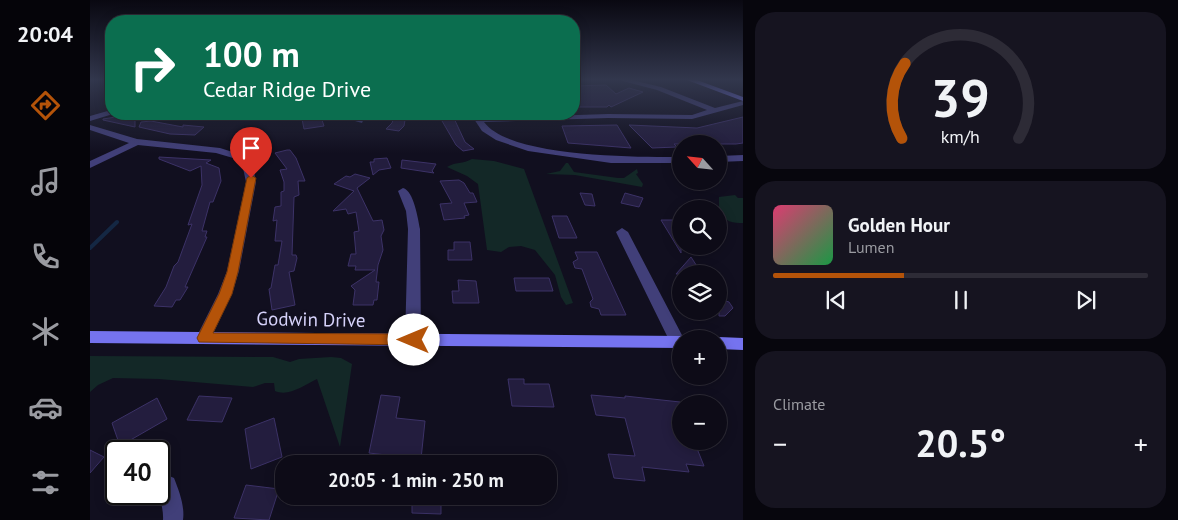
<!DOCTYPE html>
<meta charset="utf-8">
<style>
:root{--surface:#0d0b17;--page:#161420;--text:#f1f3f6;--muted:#9a9ba1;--line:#2d2b36;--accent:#b45309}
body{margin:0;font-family:"PT Sans",sans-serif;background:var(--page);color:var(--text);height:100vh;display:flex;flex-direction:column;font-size:19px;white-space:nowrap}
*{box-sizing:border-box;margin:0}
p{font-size:16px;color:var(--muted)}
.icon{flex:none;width:28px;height:28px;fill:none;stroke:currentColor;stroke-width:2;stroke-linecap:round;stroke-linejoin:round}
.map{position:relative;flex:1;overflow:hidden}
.sheet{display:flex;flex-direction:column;gap:12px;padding:12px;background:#07060d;width:435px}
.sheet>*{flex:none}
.hud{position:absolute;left:15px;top:15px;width:475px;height:105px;border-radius:20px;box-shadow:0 2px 12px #0003,0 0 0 1px var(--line);background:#0b6e4f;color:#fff;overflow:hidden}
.needle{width:32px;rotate:297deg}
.fabs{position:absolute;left:582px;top:135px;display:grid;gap:10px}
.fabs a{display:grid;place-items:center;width:55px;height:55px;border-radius:50%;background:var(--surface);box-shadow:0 2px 12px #0003,0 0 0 1px var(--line);font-size:25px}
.speed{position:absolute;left:15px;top:440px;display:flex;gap:10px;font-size:25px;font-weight:700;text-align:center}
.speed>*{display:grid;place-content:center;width:65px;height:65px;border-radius:50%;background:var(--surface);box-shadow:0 2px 12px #0003,0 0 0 1px var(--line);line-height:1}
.speed .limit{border:2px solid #111;border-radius:8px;background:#fff;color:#111}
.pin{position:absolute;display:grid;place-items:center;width:42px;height:42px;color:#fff;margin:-51px -21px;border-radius:50% 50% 50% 0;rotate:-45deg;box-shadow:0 0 5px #0007}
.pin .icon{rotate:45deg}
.me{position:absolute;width:55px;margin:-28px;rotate:270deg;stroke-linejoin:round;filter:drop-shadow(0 0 4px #0008)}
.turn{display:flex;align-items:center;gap:18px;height:105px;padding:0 15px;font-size:22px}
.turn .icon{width:65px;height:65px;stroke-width:2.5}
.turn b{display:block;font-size:35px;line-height:42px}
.big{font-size:38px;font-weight:600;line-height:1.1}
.sheet .widget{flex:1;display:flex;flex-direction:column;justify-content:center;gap:8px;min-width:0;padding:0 18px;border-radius:20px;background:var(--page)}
.sheet .dial{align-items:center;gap:0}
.dial svg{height:130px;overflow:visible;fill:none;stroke:var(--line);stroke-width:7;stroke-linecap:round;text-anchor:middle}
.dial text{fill:var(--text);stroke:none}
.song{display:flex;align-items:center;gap:15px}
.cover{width:60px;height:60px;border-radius:8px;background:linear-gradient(135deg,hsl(340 70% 55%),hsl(140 70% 35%))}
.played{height:5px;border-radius:2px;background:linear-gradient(90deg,var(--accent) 35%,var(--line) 35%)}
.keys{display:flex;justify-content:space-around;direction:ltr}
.heat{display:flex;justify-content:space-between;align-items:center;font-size:28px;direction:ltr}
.trip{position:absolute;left:185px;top:455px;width:282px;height:50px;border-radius:20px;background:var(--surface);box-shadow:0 2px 12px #0003,0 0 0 1px var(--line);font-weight:600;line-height:50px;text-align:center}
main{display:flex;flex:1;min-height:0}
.menu{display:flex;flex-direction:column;width:90px;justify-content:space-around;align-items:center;background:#050409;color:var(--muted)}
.menu .icon{width:35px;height:35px}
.menu .selected{color:var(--accent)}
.menu b{font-size:22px;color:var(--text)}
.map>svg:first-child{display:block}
.green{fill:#132827}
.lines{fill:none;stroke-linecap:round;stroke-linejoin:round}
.stream{stroke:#142743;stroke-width:4}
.building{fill:#231d3e;stroke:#3c3267}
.street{fill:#413f79;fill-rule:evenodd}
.secondary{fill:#7573ef;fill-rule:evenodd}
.route{fill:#b45309;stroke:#753606}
.labels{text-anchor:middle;stroke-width:5;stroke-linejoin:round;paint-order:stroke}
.near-street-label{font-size:19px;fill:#d6d2fa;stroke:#110f1f}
</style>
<main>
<nav class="menu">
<b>20:04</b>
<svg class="icon selected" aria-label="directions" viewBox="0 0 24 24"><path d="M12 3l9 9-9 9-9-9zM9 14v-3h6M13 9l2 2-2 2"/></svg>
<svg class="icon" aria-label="music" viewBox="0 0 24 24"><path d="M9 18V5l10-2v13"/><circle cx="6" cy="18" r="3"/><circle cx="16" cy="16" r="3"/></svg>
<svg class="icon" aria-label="phone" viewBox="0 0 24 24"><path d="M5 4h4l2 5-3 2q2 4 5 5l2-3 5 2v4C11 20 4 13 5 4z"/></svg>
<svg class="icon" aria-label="climate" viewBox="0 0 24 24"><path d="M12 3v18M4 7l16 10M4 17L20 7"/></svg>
<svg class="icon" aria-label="car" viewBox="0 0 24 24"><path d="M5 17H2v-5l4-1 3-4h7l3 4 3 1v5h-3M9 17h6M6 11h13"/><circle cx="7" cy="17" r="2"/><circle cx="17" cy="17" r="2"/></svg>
<svg class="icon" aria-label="filters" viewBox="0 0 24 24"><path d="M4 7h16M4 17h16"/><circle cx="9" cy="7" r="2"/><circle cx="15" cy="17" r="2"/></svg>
</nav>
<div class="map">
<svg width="653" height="520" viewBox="0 0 653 520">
<rect width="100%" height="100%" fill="#110f1f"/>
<g class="green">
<path d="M382 159 404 161 434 169 483 303 476 305 471 297 465 275 445 250 431 246 419 247 411 252 397 250 388 184 377 176 357 167C365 162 373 164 382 159Z"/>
<path d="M476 163H478L484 172 528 178H534L547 169 548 173 546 174 553 184 552 187 485 175 456 174 470 171Z"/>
<path d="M645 195 648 198H653V223C643 223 636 222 629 213V197Z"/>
<path d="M0 356 183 357 200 362 209 359 241 357 251 358 262 364 250 447 227 379C214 385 199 397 185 391L184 383H175L163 387 69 379 23 378 8 385 0 392Z"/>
</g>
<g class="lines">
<path class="stream" d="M0 248 27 222"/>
</g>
<g class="building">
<path d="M516 85 526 94 539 88 553 92 521 107 519 105 517 107H484V86Z"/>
<path d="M45 114V127L13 120V119Z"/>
<path d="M211 114H230L234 126 214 129Z"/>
<path d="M305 114H316L314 126 309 131 296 129 302 123Z"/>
<path d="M348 114H362L375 142 384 149 373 151 366 145Z"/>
<path d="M653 117V143L646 144H584L587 147 562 148 539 125 607 128Z"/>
<path d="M61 121 93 127V125L114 127 105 135 80 134 49 127 51 122Z"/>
<path d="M527 125 541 148 478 143 472 126Z"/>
<path d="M197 150H200L206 158 215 181H208L209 195 204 197 202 255H206L207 258 204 271 199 272 205 305 182 310 179 289 181 288 185 265H188L192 241H185L187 220 183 221 185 207 191 206V192L194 191V182L190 170 197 169 185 153Z"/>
<path d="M69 157 121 160 116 163 129 168 131 181 123 202H120L112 231H117L115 237H117L95 287H98L90 300H86L82 307 64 306 76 287 84 266 88 262 102 224 98 225 112 185 111 166 100 171 69 159Z"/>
<path d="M297 158 301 168 289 170 283 175 280 162H284V159Z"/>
<path d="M312 160 346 164 342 171 344 173 311 168Z"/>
<path d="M265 174 280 178 267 188 283 221 292 220 294 230 291 236 293 250 288 265 286 282H289L287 300H284L283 305H263L265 290 261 286 285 270H265L266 266H258L261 254H266L264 232 269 231 266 212 258 214 256 209 243 211 264 191 244 184 256 176 260 177Z"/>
<path d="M369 180 374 183 380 193H383L387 202 374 203 379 215 374 216 375 218 354 220 350 204 362 203 350 181Z"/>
<path d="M490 193 502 194 505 206 495 205Z"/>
<path d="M535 193 553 198 549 207 531 203Z"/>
<path d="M462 216H477L487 238H469Z"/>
<path d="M571 220H587L591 227V253Z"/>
<path d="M364 242H380L382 260H358V250H364Z"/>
<path d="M485 252H507L536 315H511L509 309 501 307 500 302 503 299 492 269 485 268 483 262 488 259Z"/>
<path d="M601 257 612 274H586Z"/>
<path d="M424 278H459L463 291H426Z"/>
<path d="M368 280 386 281 389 303H363L362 291H369Z"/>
<path d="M629 299 639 302 643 308 635 316H629Z"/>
<path d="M418 379H434V384H459L464 407 422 406Z"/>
<path d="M291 395 310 397 306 418 335 421 331 459 279 453Z"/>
<path d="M501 395 535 398V396L590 402 591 441H604L614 466 596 464 599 472 552 467 555 481 524 478 518 454 545 456 535 418 506 415Z"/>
<path d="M109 396 142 398 132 422 97 420Z"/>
<path d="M67 398 77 419 30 446 22 423Z"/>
<path d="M184 418 192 457 161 469 155 429Z"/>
<path d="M0 450 14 457 0 473Z"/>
<path d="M156 485 189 489 179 520 144 518Z"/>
<path d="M322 496H351V514L322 513Z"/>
</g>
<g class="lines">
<g class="street">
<path d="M529 80H542L571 87 625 108 653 101V105L602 119 518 118 394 122C420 158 549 157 591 157V163H521L438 151 406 140 392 131 382 116 386 114 391 118 518 114 602 115 617 110 567 90Z"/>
<path d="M21 110V114H23L0 121V116Z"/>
<path d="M268 114H276L272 123 265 121Z"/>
<path d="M0 125 47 139 130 148 149 154 163 167 166 182 149 271 142 294 119 342 114 344 109 342 106 338 128 294 137 271 156 182 153 168 143 158 126 153 48 145 0 168V161L39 143 0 130Z"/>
<path d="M653 155V161L629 162V156Z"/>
<path d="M313 188C324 191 328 219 330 229L331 340 328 344 323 346 318 344 315 340 318 229 316 211 308 191Z"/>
<path d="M532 228 538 232 594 339H591V347L583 346 580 342 526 232Z"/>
<path d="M77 475 84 478C89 491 95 506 93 520H73C74 506 66 492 70 478Z"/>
</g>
<g class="secondary">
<path d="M597 80H607L653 97V101Z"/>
<path d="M0 331 591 336 597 339H591V348L0 343Z"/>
<path d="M629 337 653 338V350L629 349V339H624Z"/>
</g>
</g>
<linearGradient id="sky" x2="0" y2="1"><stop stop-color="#090811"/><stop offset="0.52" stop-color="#32374d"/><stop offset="1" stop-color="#32374d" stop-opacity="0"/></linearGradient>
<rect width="653" height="153" fill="url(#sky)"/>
<path class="route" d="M161 175 166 178 148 272 142 294 123 333 324 334 328 336 330 340 328 344 324 345 109 342 107 338 129 294 137 272 157 178Z"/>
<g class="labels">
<g class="near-street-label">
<text transform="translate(221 319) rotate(1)" y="7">Godwin Drive</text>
</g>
</g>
</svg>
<div class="fabs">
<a><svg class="needle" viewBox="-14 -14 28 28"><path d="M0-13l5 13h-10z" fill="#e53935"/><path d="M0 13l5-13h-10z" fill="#9a9ba1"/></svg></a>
<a><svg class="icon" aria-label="search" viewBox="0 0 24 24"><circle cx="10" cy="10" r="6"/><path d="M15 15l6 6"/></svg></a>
<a><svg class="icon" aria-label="layers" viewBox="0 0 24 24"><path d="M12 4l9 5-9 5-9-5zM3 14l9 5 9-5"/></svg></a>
<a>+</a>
<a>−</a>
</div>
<div class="speed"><div class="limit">40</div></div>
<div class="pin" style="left:161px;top:178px;background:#d93025"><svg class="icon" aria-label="arrive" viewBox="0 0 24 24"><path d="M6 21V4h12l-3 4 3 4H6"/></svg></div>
<svg class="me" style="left:324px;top:340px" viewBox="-20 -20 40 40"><circle r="19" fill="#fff"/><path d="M0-13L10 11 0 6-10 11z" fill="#b45309"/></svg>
<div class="trip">20:05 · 1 min · 250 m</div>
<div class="hud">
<div class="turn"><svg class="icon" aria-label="right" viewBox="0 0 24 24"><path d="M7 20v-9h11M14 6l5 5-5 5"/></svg><div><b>100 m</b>Cedar Ridge Drive</div></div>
</div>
</div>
<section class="sheet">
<div class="widget dial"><svg viewBox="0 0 100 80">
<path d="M14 69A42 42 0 1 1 86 69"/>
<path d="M14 69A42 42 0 0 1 16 23" stroke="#b45309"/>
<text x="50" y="56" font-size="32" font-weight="700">39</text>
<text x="50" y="72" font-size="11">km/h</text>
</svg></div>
<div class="widget">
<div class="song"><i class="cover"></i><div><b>Golden Hour</b><p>Lumen</p></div></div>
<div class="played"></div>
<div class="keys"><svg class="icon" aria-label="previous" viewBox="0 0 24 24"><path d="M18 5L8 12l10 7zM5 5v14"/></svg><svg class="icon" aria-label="pause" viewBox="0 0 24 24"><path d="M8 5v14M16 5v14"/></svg><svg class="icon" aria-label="next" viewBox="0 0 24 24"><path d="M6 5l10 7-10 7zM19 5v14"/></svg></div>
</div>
<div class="widget"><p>Climate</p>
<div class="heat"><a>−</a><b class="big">20.5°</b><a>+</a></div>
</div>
</section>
</main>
